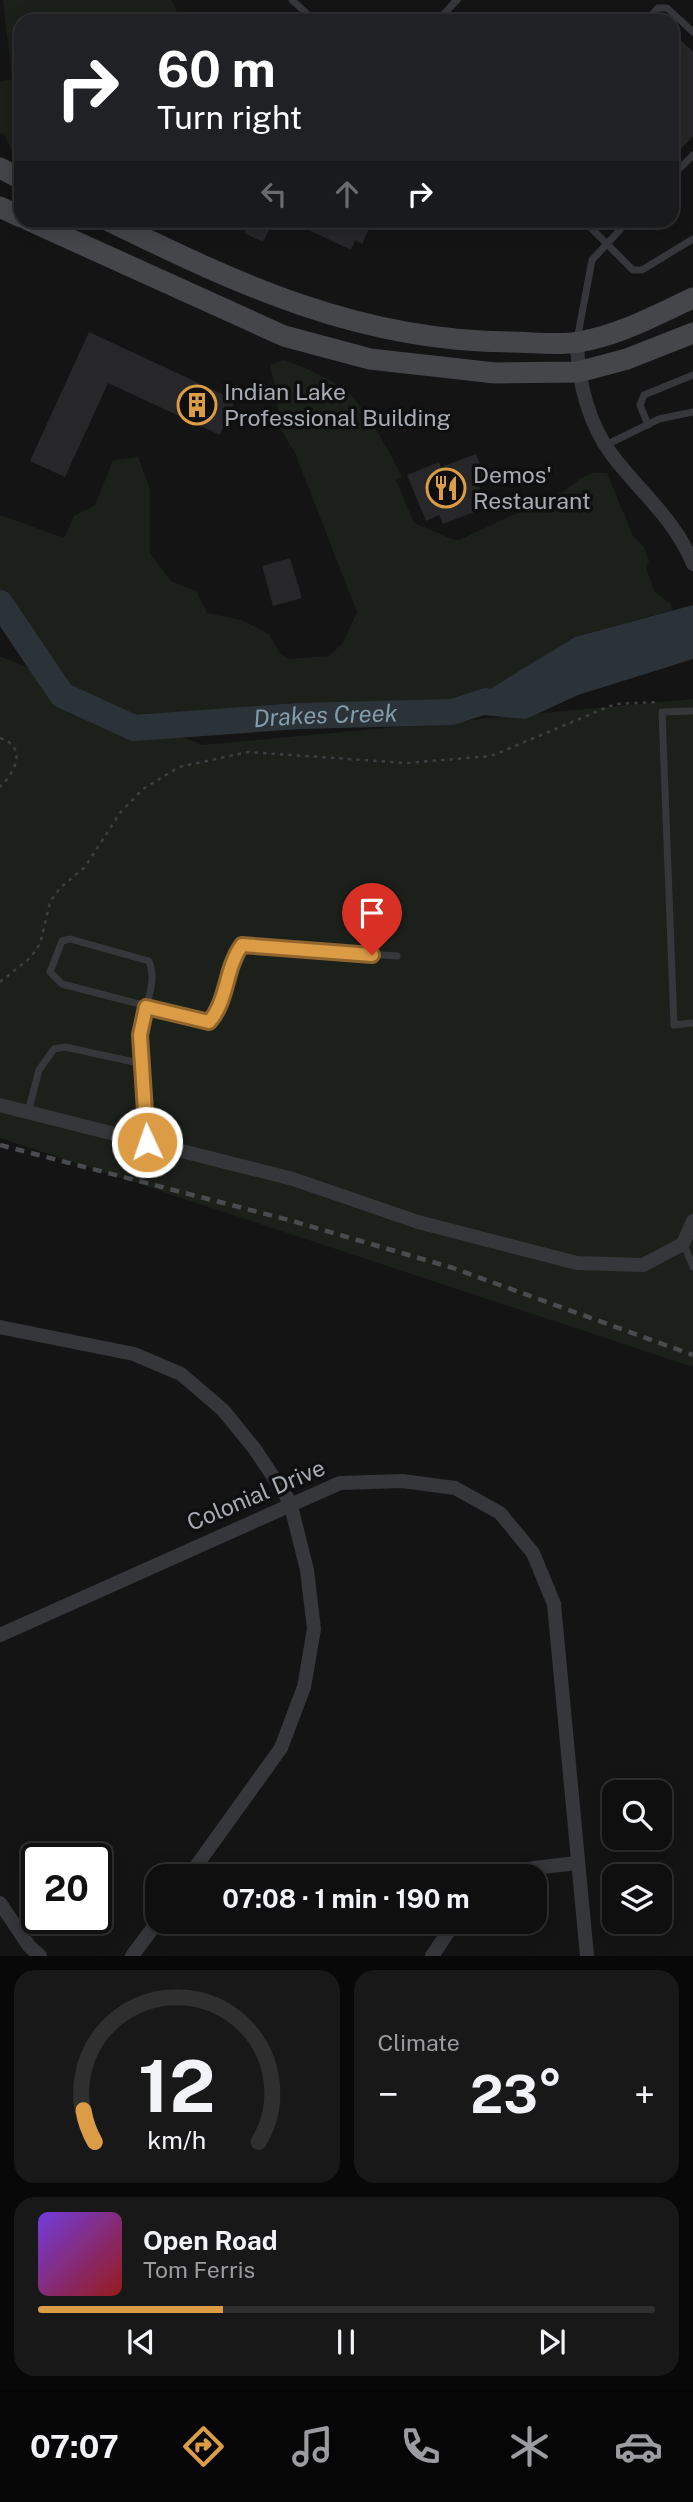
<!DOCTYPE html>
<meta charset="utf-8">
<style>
:root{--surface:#0f0f10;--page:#181819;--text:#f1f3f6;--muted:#9b9c9f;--line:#2f2f30;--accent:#dc9c45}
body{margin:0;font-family:"Public Sans",sans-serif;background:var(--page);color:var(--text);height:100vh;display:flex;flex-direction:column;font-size:26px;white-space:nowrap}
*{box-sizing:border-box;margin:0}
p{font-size:23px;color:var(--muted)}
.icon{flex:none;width:38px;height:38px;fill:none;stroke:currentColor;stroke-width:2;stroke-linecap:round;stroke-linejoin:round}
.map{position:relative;height:1956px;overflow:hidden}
.panel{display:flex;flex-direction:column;gap:14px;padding:14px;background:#080809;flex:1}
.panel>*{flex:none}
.banner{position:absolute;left:14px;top:14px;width:665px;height:214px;border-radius:21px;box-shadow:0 4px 18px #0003,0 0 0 2px var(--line);background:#202124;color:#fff;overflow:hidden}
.controls{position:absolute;left:602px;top:1780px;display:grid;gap:14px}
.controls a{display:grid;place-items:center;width:70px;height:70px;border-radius:14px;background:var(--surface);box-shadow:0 4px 18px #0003,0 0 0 2px var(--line);font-size:35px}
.speed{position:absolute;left:21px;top:1843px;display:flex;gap:14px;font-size:35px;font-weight:700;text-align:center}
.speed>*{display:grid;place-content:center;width:91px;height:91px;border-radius:50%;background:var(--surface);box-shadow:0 4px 18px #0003,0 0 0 2px var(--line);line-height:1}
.speed .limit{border:4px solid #111;border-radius:10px;background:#fff;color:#111}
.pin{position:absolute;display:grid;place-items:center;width:60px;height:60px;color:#fff;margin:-72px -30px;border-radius:50% 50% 50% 0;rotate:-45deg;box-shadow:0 0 7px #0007}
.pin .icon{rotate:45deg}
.me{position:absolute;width:77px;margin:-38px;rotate:357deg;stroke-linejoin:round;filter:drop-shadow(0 0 5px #0008)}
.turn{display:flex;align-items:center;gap:24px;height:147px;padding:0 28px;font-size:32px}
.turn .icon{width:91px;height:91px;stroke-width:2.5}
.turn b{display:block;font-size:49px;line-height:60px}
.lanes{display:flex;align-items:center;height:66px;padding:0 28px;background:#0003;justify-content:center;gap:35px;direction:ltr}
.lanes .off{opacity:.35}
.big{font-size:52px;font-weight:700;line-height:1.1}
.panel .card{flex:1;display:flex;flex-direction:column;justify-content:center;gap:10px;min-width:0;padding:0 24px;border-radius:21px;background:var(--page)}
.panel .dial{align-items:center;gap:0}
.dial svg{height:182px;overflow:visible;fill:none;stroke:var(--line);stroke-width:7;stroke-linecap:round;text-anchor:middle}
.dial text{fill:var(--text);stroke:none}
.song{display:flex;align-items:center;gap:21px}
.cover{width:84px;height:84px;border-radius:10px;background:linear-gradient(135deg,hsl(260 70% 55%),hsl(0 70% 35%))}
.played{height:7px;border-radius:4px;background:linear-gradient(90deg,var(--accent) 30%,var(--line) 30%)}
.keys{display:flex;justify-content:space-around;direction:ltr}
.heat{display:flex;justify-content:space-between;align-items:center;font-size:38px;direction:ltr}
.panel .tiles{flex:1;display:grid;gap:14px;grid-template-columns:1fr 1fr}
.card:last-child{grid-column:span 2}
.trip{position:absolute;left:145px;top:1864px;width:402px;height:70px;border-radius:21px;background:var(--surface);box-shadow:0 4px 18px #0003,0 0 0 2px var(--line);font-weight:700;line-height:70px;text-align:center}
.dock{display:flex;height:112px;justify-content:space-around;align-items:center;background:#060606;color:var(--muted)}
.dock .icon{width:49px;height:49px}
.dock .active{color:var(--accent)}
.dock b{font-size:32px;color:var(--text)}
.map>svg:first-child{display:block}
.green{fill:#1b201b}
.water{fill:#2c3338}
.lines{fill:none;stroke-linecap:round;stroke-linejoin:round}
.river{stroke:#2c3338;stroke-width:26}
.building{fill:#272729}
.path{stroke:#3c3e41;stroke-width:2.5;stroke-dasharray:3.5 5;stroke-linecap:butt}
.lane{stroke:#35373a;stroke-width:7}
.street{stroke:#35373a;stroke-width:14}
.secondary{stroke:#44464a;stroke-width:21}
.rail{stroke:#494b4f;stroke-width:4.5;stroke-dasharray:9 7;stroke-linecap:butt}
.route-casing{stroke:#8f652d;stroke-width:18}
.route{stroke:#dc9c45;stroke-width:12}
.labels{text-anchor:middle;stroke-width:7;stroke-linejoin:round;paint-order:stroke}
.poi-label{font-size:23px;fill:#a7acb4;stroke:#0f0f10;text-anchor:start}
.street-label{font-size:23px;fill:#a7acb4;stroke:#0f0f10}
.water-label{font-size:24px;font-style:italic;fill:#829cab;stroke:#0f0f10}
</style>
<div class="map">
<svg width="693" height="1956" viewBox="0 0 693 1956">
<rect width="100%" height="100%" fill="#141415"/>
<g class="green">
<path d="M3 0H172L181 21H21V156L13 152 4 134 0 133V82L12 79Z"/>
<path d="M283 360C304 367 328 377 346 391 362 402 394 459 402 477L396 480 414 523 452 539 459 540 564 491 581 478 593 473H607L633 536 644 547 649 561 646 568 655 592 670 603 673 610 575 637 452 712 299 716 160 727 202 745 693 699V1367L0 1138V656L50 677 0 603V515L64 538 74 516 95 505 113 460 138 457 150 489V553L171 581 196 591 207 613 241 620 269 634 280 654 289 659 329 656 343 643 357 612 295 453 279 427 277 394 270 365Z"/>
</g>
<path class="water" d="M693 605V659L578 695 526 719 452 712 575 637Z"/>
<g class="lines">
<path class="river" id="s1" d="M0 603 62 695 134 728 299 716 452 712 486 701"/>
</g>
<g class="building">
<path d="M672 31 693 52V136L672 158Z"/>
<path d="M250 220H274L263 242 244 233Z"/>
<path d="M288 220H365L362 226 369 229 362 244 355 240 351 250Z"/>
<path d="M89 332 235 400 220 435 108 383 65 477 30 461Z"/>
<path d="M476 454 487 480 478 484 487 507 443 524 439 515 426 521 407 475 439 462 441 467Z"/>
<path d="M290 558 302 598 273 606 262 566Z"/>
</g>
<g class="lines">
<g class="path">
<path d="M0 738C29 748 14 773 0 787"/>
<path d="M0 982 30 958 40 944 50 902 60 888 85 867 120 813 143 789 179 767 248 752 406 763 491 756 615 704 658 702"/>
</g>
<g class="lane">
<path d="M292 0 315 21"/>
<path d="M437 21 457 0"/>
<path d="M646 21 658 8H667L693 32"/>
<path d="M672 176 693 155"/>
<path d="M583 220 633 270H642L693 239"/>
<path d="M577 340 592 260 629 220"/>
<path d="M648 425 640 405 644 395 693 375"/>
<path d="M606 445 659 419 693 412"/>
<path d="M693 711 662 712 674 1025 693 1023"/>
<path d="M28 1112 39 1070 54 1049 65 1047 143 1064"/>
<path d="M147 1141C145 1107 140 1071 140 1036 141 1011 159 985 149 961L70 939 62 941 50 972 62 984 209 1022C228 1001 225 968 242 945L397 956"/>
<path d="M684 1244 693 1267"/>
</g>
<g class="street">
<path d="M577 342C578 381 588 423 612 455 640 492 675 519 693 564"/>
<path d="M0 1105 293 1179 418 1222 577 1263 643 1265 683 1244 693 1221"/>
<path d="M0 1327 134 1354 181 1374 223 1410 254 1448 290 1502 307 1570 314 1629 304 1687 281 1748 189 1876"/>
<path d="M0 1635 340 1483 402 1481 455 1488 500 1513 533 1553 554 1604 587 1956"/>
<path d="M515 1876 534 1868 577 1863"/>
<path d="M0 1903 29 1946 40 1956"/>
<path d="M132 1956 158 1921"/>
<path d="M432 1956 455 1922"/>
</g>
<g class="secondary">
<path d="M0 168 21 179"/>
<path d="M0 207 21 217"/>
<path d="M28 220 284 336 370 359 495 373 578 372 627 359 693 333"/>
<path d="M107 220C240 285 359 341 510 342 532 342 558 346 579 342 620 335 656 315 693 298"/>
</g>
<path class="rail" d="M0 1145 289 1220 453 1268 693 1355"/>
</g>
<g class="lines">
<defs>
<path id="route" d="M147 1142 140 1035 146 1007 209 1022C228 1001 225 968 242 945L372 955"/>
</defs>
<use href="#route" class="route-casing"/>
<use href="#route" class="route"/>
</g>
<defs>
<symbol id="building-ring" viewBox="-11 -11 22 22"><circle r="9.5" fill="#0f0f10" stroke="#dc9c45" stroke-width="1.5"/><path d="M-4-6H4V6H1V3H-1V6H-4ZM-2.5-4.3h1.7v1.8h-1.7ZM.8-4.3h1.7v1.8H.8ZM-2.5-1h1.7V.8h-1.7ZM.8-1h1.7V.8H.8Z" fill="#dc9c45"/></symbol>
<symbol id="restaurant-ring" viewBox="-11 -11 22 22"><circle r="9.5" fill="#0f0f10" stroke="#dc9c45" stroke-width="1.5"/><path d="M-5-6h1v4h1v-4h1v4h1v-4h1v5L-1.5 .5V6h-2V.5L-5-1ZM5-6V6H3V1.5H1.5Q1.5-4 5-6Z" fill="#dc9c45"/></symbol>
</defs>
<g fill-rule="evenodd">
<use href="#building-ring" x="175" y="383" width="44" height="44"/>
<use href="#restaurant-ring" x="424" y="466" width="44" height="44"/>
</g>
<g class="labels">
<g class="poi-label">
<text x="224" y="400">Indian Lake<tspan x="224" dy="26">Professional Building</tspan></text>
<text x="473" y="483">Demos'<tspan x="473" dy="26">Restaurant</tspan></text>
</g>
<g class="street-label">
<text transform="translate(256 1495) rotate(-23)" y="8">Colonial Drive</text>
</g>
<g class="water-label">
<text dy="8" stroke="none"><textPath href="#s1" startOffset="382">Drakes Creek</textPath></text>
</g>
</g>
</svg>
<div class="controls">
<a><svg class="icon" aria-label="search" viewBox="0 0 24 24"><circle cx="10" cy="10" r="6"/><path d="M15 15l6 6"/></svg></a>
<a><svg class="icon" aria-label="layers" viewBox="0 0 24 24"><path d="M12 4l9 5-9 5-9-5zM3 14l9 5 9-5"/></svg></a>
</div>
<div class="speed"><div class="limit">20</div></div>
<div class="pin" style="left:372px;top:955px;background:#d93025"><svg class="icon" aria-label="arrive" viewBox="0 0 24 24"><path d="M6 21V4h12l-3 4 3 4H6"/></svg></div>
<svg class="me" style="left:147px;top:1142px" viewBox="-20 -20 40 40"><circle r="17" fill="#dc9c45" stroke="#fff" stroke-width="3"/><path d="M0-11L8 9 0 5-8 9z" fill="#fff"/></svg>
<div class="trip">07:08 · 1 min · 190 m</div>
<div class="banner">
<div class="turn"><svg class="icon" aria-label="right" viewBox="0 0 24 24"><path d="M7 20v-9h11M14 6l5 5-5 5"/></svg><div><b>60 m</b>Turn right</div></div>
<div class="lanes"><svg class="icon off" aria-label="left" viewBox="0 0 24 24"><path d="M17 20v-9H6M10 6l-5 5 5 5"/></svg><svg class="icon off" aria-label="ahead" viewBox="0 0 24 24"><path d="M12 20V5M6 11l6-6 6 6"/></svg><svg class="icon" aria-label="right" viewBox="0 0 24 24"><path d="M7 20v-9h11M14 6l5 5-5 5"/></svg></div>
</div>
</div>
<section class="panel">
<div class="tiles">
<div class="card dial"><svg viewBox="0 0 100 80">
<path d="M14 69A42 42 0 1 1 86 69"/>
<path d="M14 69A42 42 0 0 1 9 55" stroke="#dc9c45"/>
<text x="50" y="56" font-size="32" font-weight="700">12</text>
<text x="50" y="72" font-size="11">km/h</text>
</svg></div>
<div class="card"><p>Climate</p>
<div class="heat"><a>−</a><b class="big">23°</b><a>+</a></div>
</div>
<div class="card">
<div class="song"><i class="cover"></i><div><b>Open Road</b><p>Tom Ferris</p></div></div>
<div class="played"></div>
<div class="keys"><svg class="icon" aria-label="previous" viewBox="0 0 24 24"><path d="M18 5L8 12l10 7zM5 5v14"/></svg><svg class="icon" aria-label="pause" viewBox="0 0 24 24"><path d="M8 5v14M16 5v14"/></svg><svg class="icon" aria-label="next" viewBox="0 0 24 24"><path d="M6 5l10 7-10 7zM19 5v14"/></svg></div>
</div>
</div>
</section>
<nav class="dock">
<b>07:07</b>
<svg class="icon active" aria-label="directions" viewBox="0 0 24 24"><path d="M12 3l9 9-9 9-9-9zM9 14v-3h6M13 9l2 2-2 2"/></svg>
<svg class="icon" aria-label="music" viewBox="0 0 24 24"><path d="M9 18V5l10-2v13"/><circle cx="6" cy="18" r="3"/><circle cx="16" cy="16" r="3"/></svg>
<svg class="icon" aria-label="phone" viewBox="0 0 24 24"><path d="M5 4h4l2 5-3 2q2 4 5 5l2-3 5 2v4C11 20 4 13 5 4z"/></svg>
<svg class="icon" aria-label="climate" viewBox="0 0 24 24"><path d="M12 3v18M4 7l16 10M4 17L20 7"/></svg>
<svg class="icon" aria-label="car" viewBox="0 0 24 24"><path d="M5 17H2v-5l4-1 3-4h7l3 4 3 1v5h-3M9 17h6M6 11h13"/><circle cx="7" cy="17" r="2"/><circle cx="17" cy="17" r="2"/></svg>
</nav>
